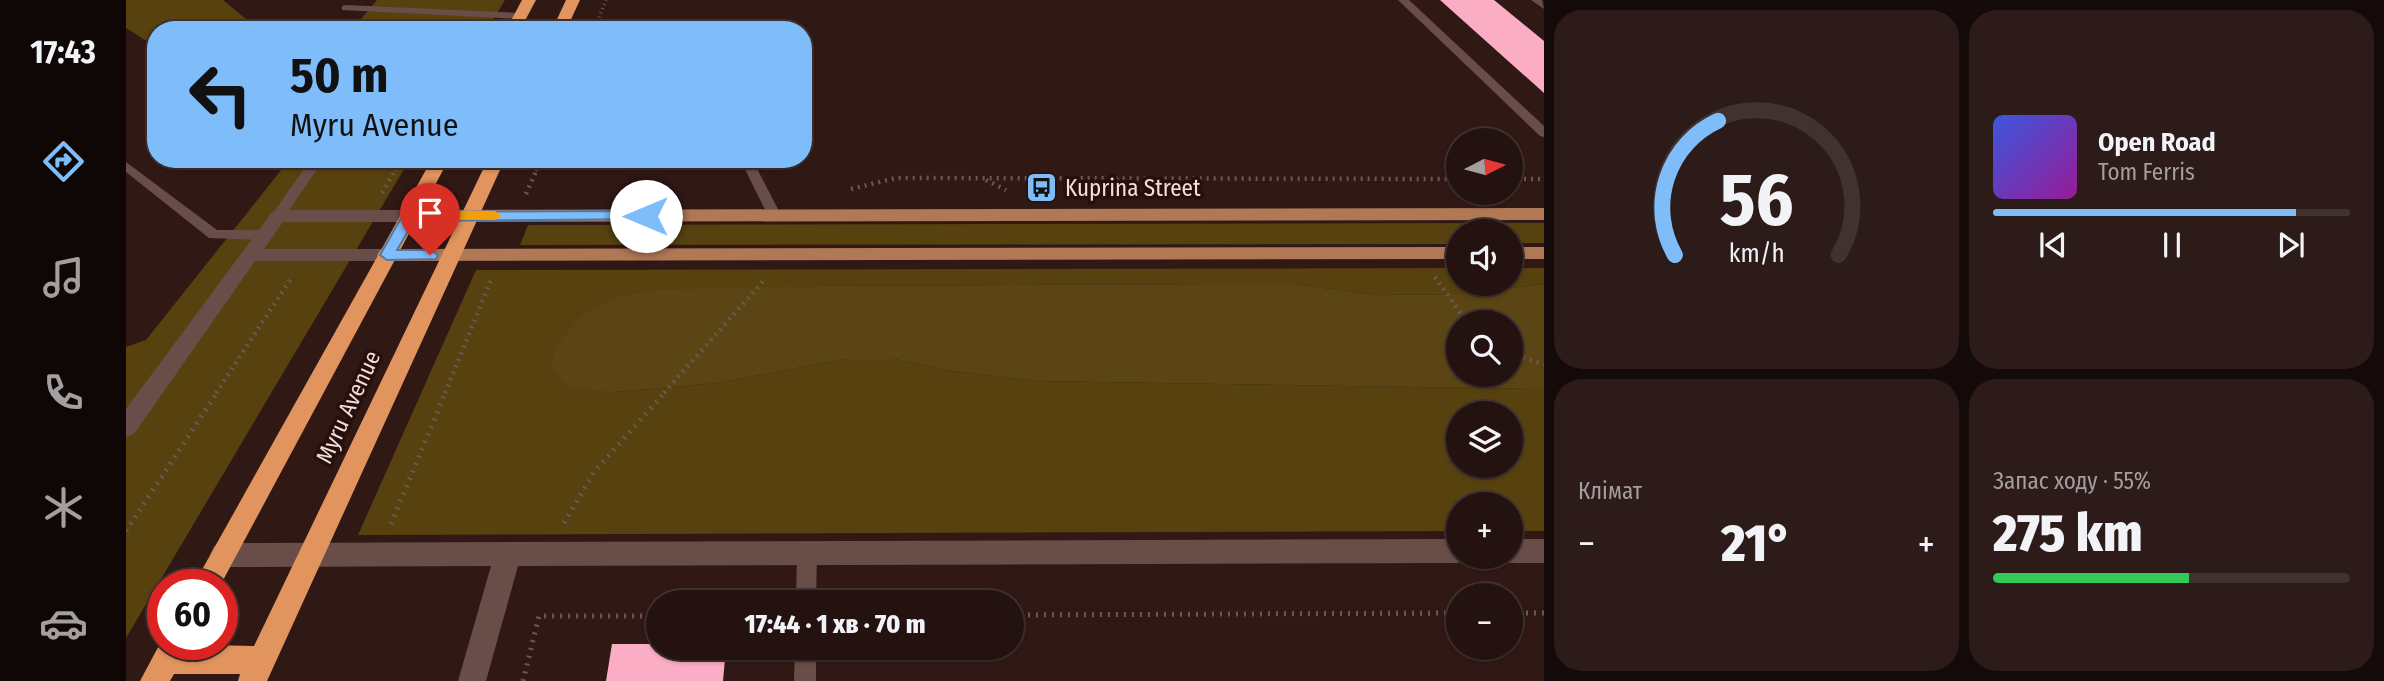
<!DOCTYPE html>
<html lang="uk">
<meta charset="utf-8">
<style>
:root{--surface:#241210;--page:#2c1b19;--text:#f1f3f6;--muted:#a39e9f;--line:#413230;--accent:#7fbdfa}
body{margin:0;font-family:"Fira Sans Condensed",sans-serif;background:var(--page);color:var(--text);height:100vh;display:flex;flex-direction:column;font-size:26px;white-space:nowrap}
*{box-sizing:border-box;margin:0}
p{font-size:23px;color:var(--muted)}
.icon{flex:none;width:38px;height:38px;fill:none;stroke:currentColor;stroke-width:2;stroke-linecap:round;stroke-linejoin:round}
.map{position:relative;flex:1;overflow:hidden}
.details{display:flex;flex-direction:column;gap:10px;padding:10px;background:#140a09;width:840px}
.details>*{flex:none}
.guide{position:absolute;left:21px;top:21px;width:665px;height:147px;border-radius:28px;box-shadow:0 2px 5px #0004,0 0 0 2px var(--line);background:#7fbdfa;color:#111;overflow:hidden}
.needle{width:46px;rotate:84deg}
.buttons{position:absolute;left:1320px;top:128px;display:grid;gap:14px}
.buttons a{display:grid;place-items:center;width:77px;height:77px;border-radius:50%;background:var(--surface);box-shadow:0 2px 5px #0004,0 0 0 2px var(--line);font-size:35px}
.speed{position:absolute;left:21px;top:569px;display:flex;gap:14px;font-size:35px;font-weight:700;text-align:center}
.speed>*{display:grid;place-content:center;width:91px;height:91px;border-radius:50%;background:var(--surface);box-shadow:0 2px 5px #0004,0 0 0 2px var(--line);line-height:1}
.speed .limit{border:10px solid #d22;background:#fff;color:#111}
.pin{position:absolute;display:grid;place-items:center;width:60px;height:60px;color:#fff;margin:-72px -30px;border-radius:50% 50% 50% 0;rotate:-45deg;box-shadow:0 0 7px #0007}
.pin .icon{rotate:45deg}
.me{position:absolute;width:77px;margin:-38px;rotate:270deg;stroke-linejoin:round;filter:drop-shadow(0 0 5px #0008)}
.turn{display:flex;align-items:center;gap:24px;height:147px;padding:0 28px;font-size:32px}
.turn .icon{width:91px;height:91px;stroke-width:2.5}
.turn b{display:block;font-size:49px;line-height:60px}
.big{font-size:52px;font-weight:800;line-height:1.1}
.details .tile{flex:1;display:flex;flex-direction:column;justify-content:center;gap:10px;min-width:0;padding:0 24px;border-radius:28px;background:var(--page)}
.details .dial{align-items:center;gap:0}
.dial svg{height:182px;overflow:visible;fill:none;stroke:var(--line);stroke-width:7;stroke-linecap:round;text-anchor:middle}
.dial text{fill:var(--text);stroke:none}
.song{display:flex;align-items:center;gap:21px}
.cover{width:84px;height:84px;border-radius:10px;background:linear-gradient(135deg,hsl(230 70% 55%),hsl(300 70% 35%))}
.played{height:7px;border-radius:4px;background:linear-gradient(90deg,var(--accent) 85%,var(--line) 85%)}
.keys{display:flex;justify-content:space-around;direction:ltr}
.heat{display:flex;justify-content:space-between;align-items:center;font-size:38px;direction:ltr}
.charge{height:10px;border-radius:5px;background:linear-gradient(90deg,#34c759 55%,var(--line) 0)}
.details .tiles{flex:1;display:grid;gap:10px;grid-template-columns:repeat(2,1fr)}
.trip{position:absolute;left:520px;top:590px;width:378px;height:70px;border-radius:35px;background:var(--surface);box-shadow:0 2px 5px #0004,0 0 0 2px var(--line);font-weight:800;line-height:70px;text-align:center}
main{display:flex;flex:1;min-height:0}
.tab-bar{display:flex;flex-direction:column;width:126px;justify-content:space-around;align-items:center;background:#0e0706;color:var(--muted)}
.tab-bar .icon{width:49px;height:49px}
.tab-bar .selected{color:var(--accent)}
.tab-bar b{font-size:32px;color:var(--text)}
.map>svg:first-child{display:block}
.green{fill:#57410f;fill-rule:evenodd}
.forest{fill:#5c4514;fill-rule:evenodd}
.building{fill:#fbadc5}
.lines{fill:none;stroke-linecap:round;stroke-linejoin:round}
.path-far2{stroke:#6d5754;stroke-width:3.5;stroke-dasharray:1 3.5;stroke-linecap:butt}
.path-far1{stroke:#6d5754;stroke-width:4.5;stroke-dasharray:2 5;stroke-linecap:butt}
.path{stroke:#6d5754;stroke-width:5;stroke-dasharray:2 6;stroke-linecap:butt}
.lane{fill:#694d49;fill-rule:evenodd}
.street{fill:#694d49;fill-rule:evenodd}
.primary{fill:#b17856;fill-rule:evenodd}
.highway{fill:#e1945e;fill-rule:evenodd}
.route{fill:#7fbdfa;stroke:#537ba2;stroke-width:2}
.slow{fill:#f59e0b}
.labels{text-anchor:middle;stroke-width:7;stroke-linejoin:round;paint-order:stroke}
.poi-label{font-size:23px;fill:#f1dfdc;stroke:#260f0c;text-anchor:start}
.street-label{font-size:23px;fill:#f1dfdc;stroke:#260f0c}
</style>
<main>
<nav class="tab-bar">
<b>17:43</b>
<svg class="icon selected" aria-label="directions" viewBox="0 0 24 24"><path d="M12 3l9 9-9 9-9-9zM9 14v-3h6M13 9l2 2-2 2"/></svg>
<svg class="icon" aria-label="music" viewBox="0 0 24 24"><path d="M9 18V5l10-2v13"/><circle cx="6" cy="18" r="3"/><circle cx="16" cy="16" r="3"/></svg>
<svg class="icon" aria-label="phone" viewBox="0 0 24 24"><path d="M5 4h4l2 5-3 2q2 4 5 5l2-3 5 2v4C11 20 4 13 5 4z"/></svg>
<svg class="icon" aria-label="climate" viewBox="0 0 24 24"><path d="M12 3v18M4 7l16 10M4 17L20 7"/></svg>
<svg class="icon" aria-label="car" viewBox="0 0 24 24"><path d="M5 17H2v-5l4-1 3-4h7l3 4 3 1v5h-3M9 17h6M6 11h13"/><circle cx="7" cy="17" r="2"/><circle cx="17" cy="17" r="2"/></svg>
</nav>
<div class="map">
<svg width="1418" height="681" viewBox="0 0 1418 681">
<rect width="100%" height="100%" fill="#301815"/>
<g class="green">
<path d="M0 0H97L133 30H30V47L0 28Z"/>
<path d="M251 0H379L361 30H226Z"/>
<path d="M164 159H284L0 638V347L20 340Z"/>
<path d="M1418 223V243H1384V231H1332V244L394 245 402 225Z"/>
<path d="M1332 268V284H1384V268H1418V284L1338 294 1253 295 1166 284H1101L692 286 619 289 490 392 592 383 718 359H769L827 371 912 381 1418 389V531H1384V504H1332V531L232 535 350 270ZM1332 413H1384V466H1332Z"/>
</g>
<path class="forest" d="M1101 284H1166L1253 295 1338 294 1418 284V389L912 381 827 371 769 359H718L592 383 490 392 442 388 424 367 432 343 459 313 489 297 529 290 692 286ZM1384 322V374H1332V322Z"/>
<g class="building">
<path d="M1314 0H1368L1418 41V93Z"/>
<path d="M486 644H532V648H600L597 681H480Z"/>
</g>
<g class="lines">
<g class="path-far2">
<path d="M468 30 480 0"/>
<path d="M269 171 276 159"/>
<path d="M410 171 415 159"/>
</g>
<g class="path-far1">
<path d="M1384 179H1418"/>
<path d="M860 180 880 190"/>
<path d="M991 180 1008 189"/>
<path d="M725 189 770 178 1332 179"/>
<path d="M1051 189 1069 179"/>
<path d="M256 193 270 169"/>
<path d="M400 194 411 169"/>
<path d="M1309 277 1341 322"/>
<path d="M1384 353 1418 364"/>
<path d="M90 393 164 280"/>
<path d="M319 393 365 280"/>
<path d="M538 393 639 279"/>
</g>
<g class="path">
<path d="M438 523 468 472 540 391"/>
<path d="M265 524 320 391"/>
<path d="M0 531 92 391"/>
<path d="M1384 613H1418"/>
<path d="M886 615 1332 613"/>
<path d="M397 681 413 616H532"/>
</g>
<g class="lane">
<path d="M1272 0H1283L1418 126V137L1414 136Z"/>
<path d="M1405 0H1416L1418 9Z"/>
<path d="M220 5 395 13 400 16 395 19 216 10V6Z"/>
<path d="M185 159H198L157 219H147L145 216 147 213Z"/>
<path d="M614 159H626L655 215 653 218H643Z"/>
<path d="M0 162 91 230H138L145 235 138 240 83 238 0 172Z"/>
<path d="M681 544 688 547 691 553 690 602H670L671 553 674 547Z"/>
<path d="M669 648H690V681H668Z"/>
</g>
<g class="street">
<path d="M152 210H283L292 216 283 222H157L138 249H261L268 250 271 255 268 260 261 261H129L8 434 0 437V409L146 212Z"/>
<path d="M1332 539V556H1343L1332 563 392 566 360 681H332L365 566 97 567 88 564 84 555 88 546 97 543Z"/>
<path d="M1384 539H1418V563H1384L1375 560 1373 556H1384Z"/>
</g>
<g class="primary">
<path d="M1418 208V220L283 222 274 216 283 210Z"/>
<path d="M1332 247V259L261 261 254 260 251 255 254 250 261 249Z"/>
<rect x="1384" y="247" width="34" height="12"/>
</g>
<g class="highway">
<path d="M396 0H410L394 30H380Z"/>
<path d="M440 0H454L440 30H426Z"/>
<path d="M306 159H323L95 584H68Z"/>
<path d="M362 159H379L141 681H112L114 674H48L44 681H14L37 638V644L128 646Z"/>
</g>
</g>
<path class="route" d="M520 211 527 216 525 219 288 221 271 250H304L312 255 310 259 261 260 254 255 278 213 283 212Z"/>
<path class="slow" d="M304 211H369L376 216 369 220 299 219V213Z"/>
<defs>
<symbol id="bus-square" viewBox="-11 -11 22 22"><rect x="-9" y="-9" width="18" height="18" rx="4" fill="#7fbdfa" stroke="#260f0c"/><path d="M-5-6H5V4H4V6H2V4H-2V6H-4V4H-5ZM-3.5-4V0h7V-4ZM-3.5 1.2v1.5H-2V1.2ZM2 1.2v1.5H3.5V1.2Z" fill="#111"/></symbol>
</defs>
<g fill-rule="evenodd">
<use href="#bus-square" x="898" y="170" width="35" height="35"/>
</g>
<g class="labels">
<g class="poi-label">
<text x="939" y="196">Kuprina Street</text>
</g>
<g class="street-label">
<text transform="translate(222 407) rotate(-65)" y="8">Myru Avenue</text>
</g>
</g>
</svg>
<div class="buttons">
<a><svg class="needle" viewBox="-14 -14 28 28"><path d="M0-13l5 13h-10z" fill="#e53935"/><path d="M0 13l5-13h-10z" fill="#a39e9f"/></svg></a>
<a><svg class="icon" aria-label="sound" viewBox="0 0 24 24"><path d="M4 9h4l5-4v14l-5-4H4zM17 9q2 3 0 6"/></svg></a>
<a><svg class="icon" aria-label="search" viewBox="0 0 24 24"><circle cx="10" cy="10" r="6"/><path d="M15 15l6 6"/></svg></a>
<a><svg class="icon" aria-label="layers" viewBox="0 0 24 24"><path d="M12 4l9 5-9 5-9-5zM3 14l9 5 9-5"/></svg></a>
<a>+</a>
<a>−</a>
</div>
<div class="speed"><div class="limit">60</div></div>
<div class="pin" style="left:304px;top:255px;background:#d93025"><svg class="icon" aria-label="arrive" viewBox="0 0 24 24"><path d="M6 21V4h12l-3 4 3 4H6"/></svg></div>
<svg class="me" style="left:520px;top:216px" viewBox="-20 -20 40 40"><circle r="19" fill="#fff"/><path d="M0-13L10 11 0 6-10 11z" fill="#7fbdfa"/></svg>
<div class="trip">17:44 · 1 хв · 70 m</div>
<div class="guide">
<div class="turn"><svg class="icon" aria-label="left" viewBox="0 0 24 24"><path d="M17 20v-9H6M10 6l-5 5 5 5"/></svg><div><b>50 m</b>Myru Avenue</div></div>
</div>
</div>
<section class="details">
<div class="tiles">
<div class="tile dial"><svg viewBox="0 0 100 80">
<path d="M14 69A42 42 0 1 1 86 69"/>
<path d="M14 69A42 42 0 0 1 33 10" stroke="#7fbdfa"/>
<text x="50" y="56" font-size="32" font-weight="700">56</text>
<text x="50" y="72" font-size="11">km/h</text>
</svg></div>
<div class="tile">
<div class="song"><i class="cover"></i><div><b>Open Road</b><p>Tom Ferris</p></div></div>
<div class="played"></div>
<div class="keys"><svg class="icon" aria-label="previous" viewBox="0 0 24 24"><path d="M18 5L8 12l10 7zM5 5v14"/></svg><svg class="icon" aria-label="pause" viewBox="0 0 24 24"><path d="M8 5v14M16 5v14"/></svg><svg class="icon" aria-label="next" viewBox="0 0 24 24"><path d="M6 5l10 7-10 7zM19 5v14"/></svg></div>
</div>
<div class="tile"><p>Клімат</p>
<div class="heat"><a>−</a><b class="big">21°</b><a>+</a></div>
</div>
<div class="tile"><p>Запас ходу · 55%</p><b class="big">275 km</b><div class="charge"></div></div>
</div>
</section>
</main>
